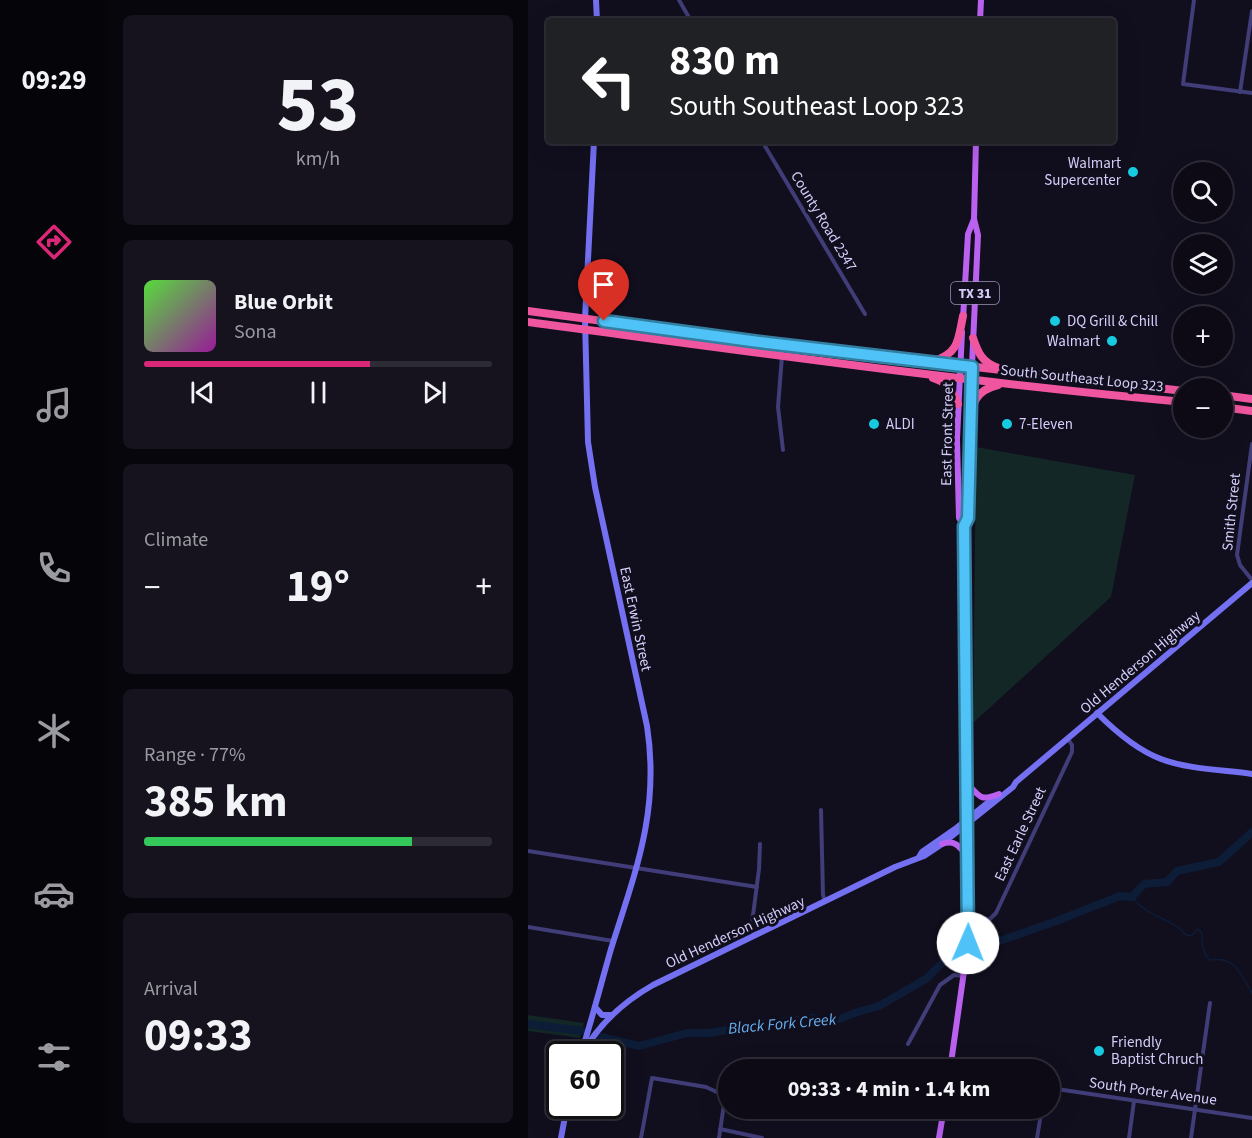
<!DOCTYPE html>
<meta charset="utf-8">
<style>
:root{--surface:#0d0a16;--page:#16131f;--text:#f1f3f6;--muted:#9a9aa1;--line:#2d2b35;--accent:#db2777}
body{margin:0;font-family:"Source Sans 3",sans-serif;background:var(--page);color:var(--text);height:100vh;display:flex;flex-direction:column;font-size:22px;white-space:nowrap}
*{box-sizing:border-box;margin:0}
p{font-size:20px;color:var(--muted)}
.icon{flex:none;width:33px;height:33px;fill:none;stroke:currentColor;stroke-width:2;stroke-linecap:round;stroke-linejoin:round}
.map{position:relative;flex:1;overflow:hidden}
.panel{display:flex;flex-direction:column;gap:15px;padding:15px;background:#07060c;width:420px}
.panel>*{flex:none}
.top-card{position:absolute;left:18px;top:18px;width:570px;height:126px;border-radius:6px;box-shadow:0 6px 24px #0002,0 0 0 2px var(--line);background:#202124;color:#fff;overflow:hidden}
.tools{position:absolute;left:645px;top:162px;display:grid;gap:12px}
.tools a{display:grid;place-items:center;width:60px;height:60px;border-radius:50%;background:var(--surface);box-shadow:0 6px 24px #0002,0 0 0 2px var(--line);font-size:30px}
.speed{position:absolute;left:18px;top:1041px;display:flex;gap:12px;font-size:30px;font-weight:700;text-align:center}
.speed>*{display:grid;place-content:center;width:78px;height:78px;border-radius:50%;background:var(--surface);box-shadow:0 6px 24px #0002,0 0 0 2px var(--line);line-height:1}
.speed .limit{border:3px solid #111;border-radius:9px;background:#fff;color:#111}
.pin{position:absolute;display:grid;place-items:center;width:51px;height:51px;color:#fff;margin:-62px -26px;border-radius:50% 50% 50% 0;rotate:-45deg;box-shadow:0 0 6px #0007}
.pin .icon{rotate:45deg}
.me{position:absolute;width:66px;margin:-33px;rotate:1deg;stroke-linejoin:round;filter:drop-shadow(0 0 4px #0008)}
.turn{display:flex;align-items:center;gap:21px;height:126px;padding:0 24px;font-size:27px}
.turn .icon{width:78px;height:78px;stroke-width:2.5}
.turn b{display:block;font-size:42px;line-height:51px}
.big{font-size:45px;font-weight:700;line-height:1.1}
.panel .widget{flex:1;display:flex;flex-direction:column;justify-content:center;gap:9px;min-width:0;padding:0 21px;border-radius:9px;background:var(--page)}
.panel .dial{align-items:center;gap:0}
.dial b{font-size:78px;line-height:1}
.song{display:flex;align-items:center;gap:18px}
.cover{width:72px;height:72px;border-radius:9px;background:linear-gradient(135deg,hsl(110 70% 55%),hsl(300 70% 35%))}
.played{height:6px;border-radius:3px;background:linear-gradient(90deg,var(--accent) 65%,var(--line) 65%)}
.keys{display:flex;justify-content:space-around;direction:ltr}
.heat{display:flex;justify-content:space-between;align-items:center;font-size:33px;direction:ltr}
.charge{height:9px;border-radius:4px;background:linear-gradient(90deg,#34c759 77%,var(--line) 0)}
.trip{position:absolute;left:190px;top:1059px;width:342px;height:60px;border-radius:30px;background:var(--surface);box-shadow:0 6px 24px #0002,0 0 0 2px var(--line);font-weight:700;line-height:60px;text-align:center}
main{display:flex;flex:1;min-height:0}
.tabs{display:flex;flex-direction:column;width:108px;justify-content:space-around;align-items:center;background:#050409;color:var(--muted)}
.tabs .icon{width:42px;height:42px}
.tabs .current{color:var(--accent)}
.tabs b{font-size:27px;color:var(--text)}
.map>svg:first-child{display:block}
.green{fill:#122726}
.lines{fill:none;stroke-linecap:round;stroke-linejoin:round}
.stream{stroke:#0d1c37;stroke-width:1.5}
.river{stroke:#0d1c37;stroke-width:8}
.street{stroke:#403d78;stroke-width:4}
.secondary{stroke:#7370f1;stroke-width:6}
.primary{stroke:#bb61f0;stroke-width:6}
.highway{stroke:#ef569f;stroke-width:8}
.route-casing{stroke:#337fa1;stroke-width:15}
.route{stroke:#4fc3f7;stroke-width:10}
.poi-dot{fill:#16cbe0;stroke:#110e1e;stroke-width:2}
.labels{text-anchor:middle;stroke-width:6;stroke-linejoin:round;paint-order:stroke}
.shield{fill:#110e1e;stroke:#9a95b8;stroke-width:1.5}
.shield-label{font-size:14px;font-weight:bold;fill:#d4cffa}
.poi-label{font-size:15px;fill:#d4cffa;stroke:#110e1e;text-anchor:start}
.street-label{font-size:15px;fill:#d4cffa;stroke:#110e1e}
.water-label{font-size:16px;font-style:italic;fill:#67b0f0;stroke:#110e1e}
</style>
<main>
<nav class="tabs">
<b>09:29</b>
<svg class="icon current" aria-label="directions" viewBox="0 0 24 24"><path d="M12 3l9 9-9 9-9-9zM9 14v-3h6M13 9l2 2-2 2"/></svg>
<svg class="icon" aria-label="music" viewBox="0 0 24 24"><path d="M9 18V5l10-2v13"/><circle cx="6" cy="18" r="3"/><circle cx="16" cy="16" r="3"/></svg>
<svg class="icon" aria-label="phone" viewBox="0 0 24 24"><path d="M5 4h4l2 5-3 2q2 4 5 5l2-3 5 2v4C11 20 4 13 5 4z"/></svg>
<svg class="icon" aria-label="climate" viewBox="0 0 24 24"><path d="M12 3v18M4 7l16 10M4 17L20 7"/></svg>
<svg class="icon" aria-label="car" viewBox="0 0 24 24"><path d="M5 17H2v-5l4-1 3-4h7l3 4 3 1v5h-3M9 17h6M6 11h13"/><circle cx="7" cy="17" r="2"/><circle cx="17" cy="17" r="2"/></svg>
<svg class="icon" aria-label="filters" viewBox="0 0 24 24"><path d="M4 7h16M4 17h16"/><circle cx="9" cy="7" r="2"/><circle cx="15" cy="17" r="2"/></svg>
</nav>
<section class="panel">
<div class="widget dial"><b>53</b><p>km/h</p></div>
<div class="widget">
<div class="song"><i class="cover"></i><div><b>Blue Orbit</b><p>Sona</p></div></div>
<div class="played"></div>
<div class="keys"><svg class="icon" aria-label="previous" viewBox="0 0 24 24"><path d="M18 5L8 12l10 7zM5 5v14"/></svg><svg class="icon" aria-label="pause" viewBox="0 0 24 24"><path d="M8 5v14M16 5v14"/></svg><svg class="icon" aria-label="next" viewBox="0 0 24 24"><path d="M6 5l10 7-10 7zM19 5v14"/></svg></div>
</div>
<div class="widget"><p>Climate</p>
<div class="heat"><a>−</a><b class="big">19°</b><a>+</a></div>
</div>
<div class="widget"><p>Range · 77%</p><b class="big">385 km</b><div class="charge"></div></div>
<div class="widget"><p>Arrival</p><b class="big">09:33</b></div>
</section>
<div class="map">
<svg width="724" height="1138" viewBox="0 0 724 1138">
<rect width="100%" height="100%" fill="#110e1e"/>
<g class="green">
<path d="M448 447 607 475 583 597 445 723Z"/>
<path d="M0 1015 56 1023 52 1038 0 1031Z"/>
</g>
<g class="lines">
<path class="stream" d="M604 897C621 919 645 918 658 935L663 936 670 929 674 933C674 941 674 954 682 960 708 956 712 974 724 993"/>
<g class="river">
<path d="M451 948 526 922 592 896 604 897 616 884 639 882 649 871 691 862 724 832"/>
<path d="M0 1024 54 1031"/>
<path d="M73 1037 111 1046 159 1033H181L235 1024 285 1018 305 1021 333 1011 351 1006 398 979 414 963 423 959"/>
</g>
<g class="street">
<path d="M151 0 163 21"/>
<path d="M666 0 655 84 724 93"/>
<path d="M712 92 724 11"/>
<path d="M234 141 337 314"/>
<path d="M254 356 250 407 255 450"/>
<path d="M724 444 709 555 712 565 724 580"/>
<path d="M293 810 295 895 297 901"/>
<path d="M0 851 229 887"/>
<path d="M441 920 462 919 468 913 544 752V745L540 739"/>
<path d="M0 927 85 941"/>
<path d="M226 936 224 923 231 869 232 844"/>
<path d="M380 1044 412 985 426 975 436 976"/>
<path d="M522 1088 724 1118"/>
<path d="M192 1129 234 1138"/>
<path d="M113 1138 124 1078 178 1087 193 1094 196 1104 191 1138"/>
<path d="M509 1138 514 1108"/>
<path d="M601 1138 606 1101"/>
<path d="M663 1138 682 1003"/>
</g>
<g class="secondary">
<path d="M68 0 69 21"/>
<path d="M569 713C587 731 609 750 633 759 659 769 696 770 724 774"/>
<path d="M391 857 394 852 427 829 468 796"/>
<path d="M67 1007 74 1015H83"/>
<path d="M57 1049C74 1021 97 1001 125 985L367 867 396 856 414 844 485 787 488 782 724 583"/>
<path d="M53 1054C64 1019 73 984 83 949 108 870 132 810 119 726L67 487 60 442 57 319 66 141"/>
<path d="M33 1138 39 1106"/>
</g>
<g class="primary">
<path d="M452 21 453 0"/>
<path d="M435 319 440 234 446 219 448 141"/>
<path d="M434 332 429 439 431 518 436 526"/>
<path d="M442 409 450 235 446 219"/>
<path d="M440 784C452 798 453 801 471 794"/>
<path d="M414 844C427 839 432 847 439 856"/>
<path d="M422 1070 440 943 436 526 440 518 441 429"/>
<path d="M411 1138 416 1108"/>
</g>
<g class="highway">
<path d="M0 311 231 342 656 391"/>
<path d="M0 322C218 351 436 382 656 402"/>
<path d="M445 338C450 353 454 362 470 368"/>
<path d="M406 361C431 353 430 340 435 316"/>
<path d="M405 378C420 383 425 390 430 404"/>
<path d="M694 395 724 399"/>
<path d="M694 407 724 411"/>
<path d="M441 432C445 408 442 392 470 385"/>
</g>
</g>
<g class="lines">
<defs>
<path id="route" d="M76 321 231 342 444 367 440 518 436 526 440 943"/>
</defs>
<use href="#route" class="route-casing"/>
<use href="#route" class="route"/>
</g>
<g class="poi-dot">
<circle cx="605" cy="172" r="6"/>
<circle cx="527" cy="321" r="6"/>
<circle cx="584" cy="341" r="6"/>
<circle cx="346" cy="424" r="6"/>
<circle cx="479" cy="424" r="6"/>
<circle cx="571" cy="1051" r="6"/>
</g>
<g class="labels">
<rect class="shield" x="423" y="282" width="48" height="22" rx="4.5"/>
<g class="shield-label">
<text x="447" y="298">TX 31</text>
</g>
<g class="poi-label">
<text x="593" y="168" text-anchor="end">Walmart<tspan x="593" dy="17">Supercenter</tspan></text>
<text x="539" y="326">DQ Grill &amp; Chill</text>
<text x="572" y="346" text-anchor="end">Walmart</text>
<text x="358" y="429">ALDI</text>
<text x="491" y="429">7-Eleven</text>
<text x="583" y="1047">Friendly<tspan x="583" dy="17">Baptist Chruch</tspan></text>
</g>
<g class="street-label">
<text transform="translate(296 221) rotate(59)" y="5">County Road 2347</text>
<text transform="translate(554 378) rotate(6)" y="5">South Southeast Loop 323</text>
<text transform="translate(419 434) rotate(-89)" y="5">East Front Street</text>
<text transform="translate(703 512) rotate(-84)" y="5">Smith Street</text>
<text transform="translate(108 619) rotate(78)" y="5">East Erwin Street</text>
<text transform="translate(612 662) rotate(-40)" y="5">Old Henderson Highway</text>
<text transform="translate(492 834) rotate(-65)" y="5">East Earle Street</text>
<text transform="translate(207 932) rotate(-25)" y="5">Old Henderson Highway</text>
<text transform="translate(625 1091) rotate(8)" y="5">South Porter Avenue</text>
</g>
<g class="water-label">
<text transform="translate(254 1023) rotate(-5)" y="6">Black Fork Creek</text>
</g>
</g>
</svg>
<div class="tools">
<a><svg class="icon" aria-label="search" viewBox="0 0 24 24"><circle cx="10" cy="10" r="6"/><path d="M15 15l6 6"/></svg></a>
<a><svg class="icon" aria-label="layers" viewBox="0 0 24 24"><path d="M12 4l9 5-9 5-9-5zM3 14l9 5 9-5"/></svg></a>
<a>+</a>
<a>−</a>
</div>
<div class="speed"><div class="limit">60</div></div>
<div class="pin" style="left:76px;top:321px;background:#d93025"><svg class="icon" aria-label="arrive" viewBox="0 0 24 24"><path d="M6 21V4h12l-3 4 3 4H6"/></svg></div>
<svg class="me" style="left:440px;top:943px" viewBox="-20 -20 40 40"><circle r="19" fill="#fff"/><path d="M0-13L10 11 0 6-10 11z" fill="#4fc3f7"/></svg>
<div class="trip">09:33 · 4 min · 1.4 km</div>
<div class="top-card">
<div class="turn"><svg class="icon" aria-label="left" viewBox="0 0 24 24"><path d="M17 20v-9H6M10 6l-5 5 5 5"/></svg><div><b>830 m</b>South Southeast Loop 323</div></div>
</div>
</div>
</main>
